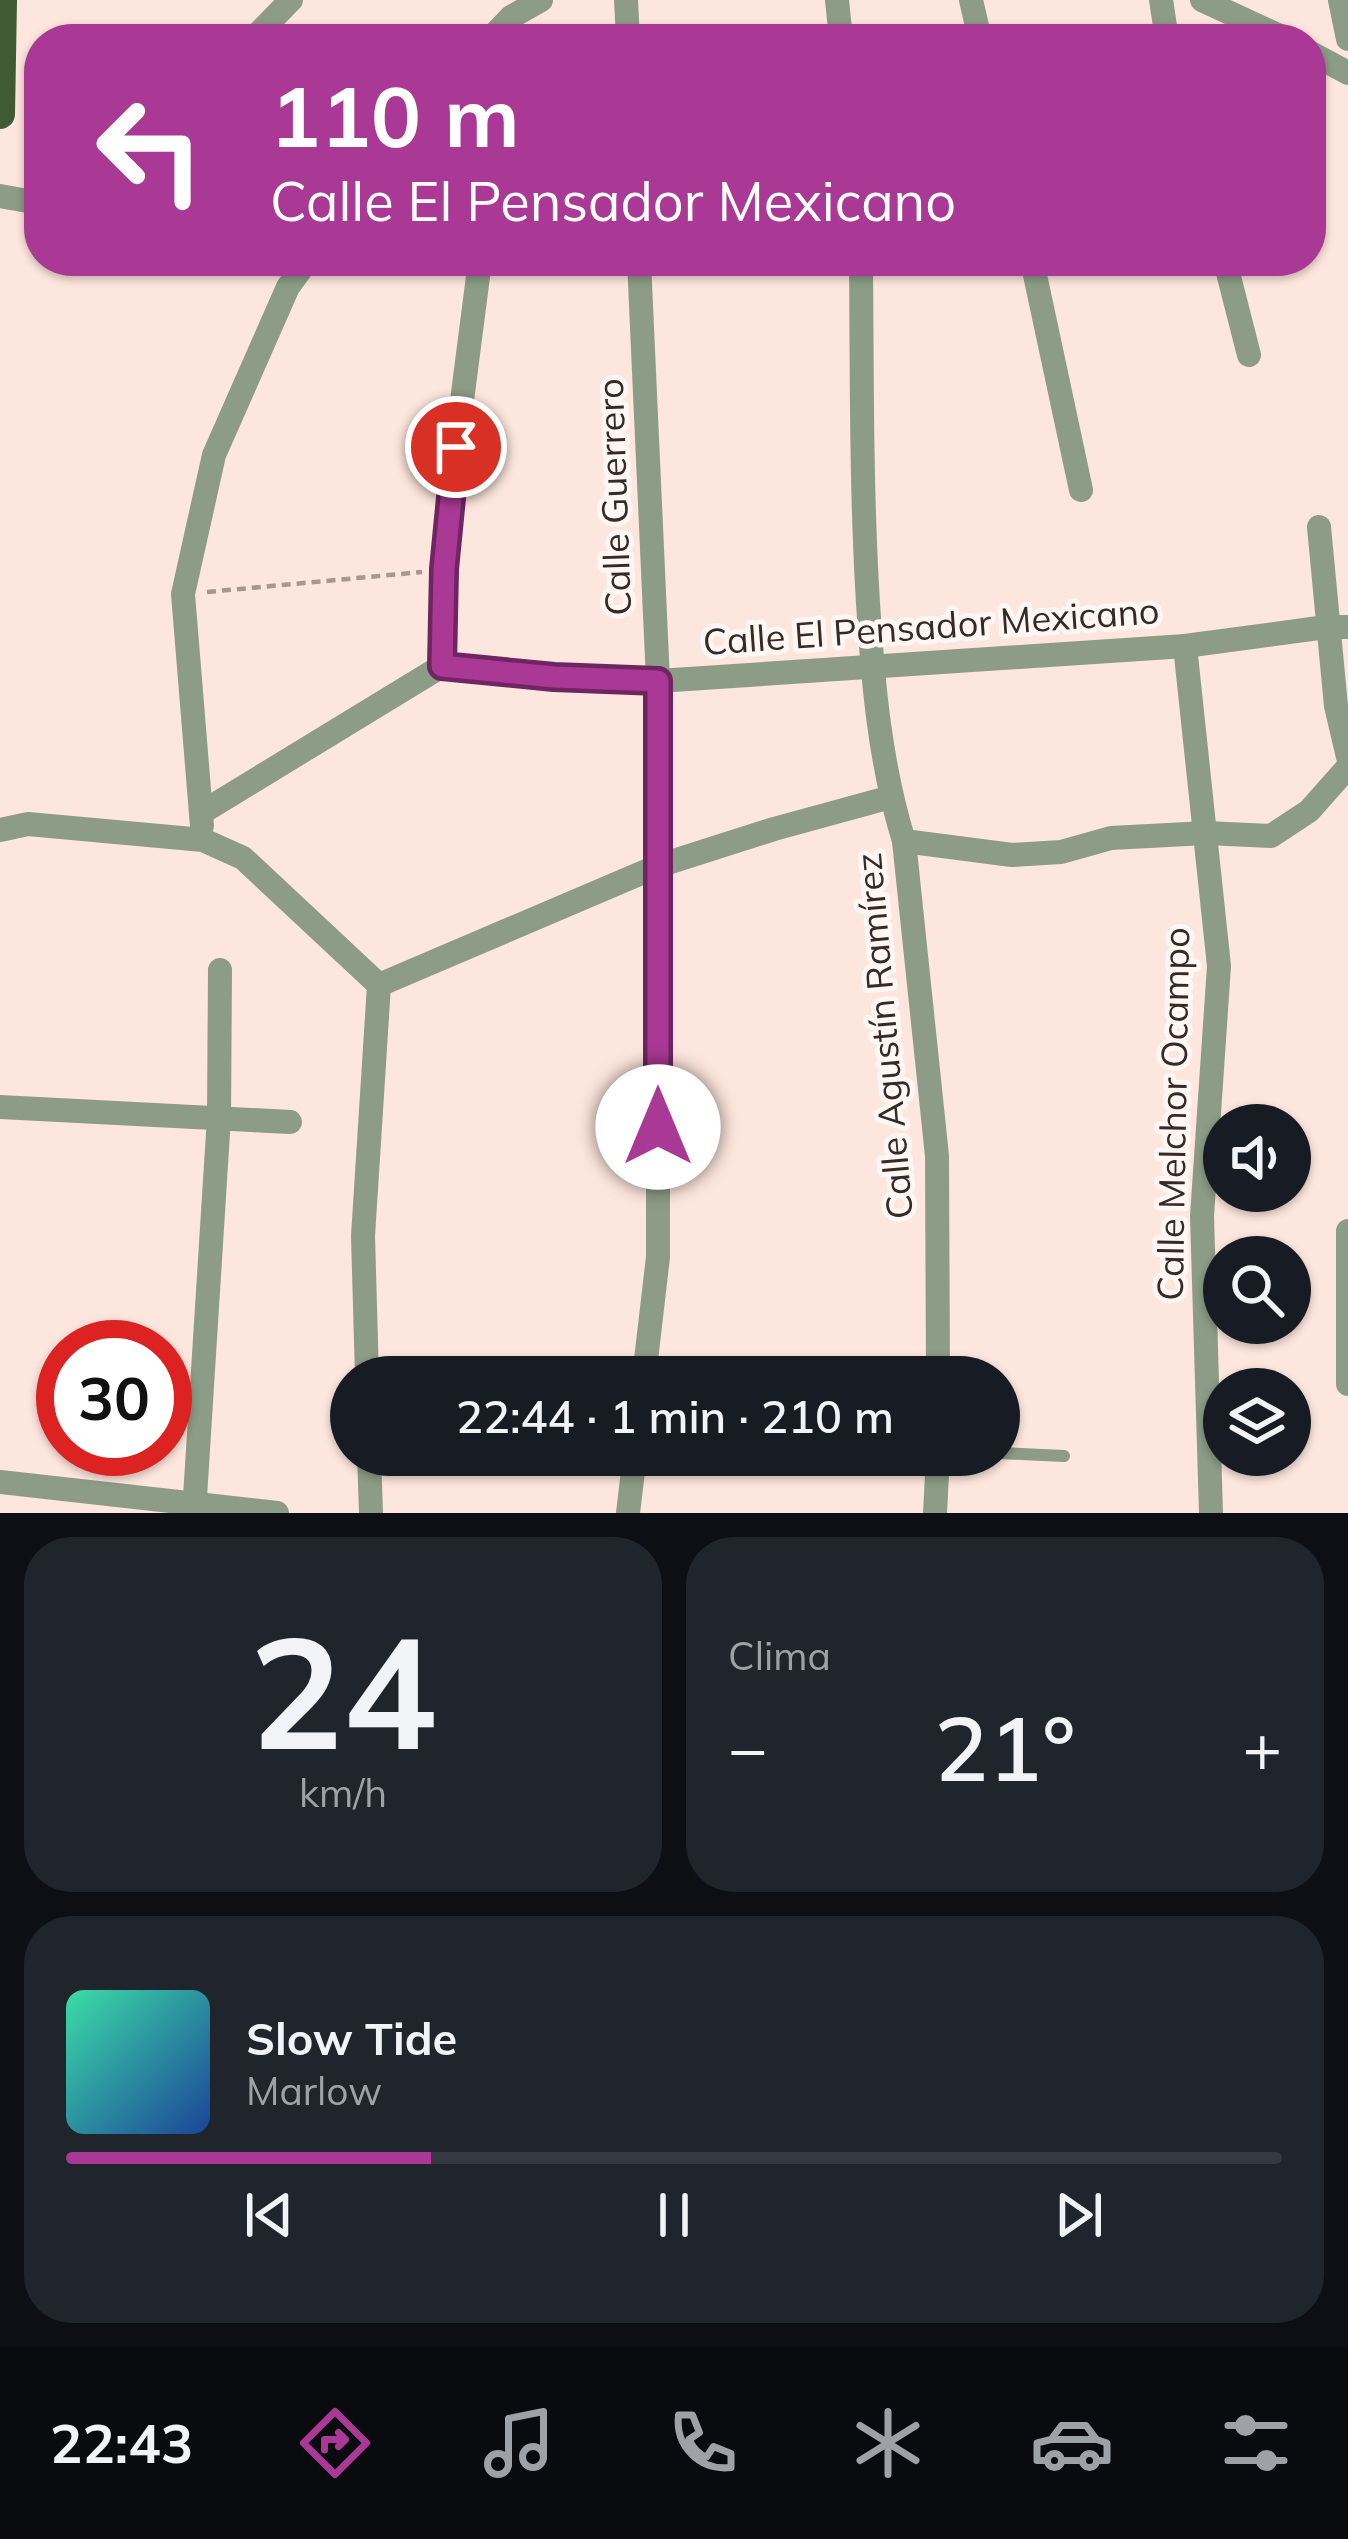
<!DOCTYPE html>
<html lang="es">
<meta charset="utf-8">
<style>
:root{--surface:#171b24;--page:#20242c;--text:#f1f3f6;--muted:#9ea1a6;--line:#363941;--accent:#a93995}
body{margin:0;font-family:Mulish,sans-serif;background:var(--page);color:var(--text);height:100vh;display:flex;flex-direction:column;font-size:45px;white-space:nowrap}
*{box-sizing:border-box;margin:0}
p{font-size:39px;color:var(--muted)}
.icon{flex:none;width:66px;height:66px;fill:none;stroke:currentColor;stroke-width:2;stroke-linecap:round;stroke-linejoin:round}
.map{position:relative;height:1513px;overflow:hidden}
.drawer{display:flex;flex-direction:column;gap:24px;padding:24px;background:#0d0f14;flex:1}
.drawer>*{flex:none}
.guide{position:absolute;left:24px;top:24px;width:1302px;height:252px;border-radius:48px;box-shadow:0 3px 9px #0004;background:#a93995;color:#fff;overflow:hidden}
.fabs{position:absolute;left:1203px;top:1104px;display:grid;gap:24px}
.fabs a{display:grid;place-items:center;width:108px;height:108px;border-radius:50%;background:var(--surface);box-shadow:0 3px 9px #0004;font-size:60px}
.speed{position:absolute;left:36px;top:1320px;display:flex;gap:24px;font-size:60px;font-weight:700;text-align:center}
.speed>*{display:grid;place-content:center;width:156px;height:156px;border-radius:50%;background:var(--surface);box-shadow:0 3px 9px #0004;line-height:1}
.speed .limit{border:18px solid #d22;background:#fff;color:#111}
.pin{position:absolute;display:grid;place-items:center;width:102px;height:102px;color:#fff;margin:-51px;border:6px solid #fff;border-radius:50%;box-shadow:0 3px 12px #0007}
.me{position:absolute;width:132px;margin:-66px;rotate:0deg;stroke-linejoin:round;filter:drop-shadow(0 0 9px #0008)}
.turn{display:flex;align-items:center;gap:42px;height:252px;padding:0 48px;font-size:54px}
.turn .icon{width:156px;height:156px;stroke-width:2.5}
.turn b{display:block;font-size:84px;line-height:102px}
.big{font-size:90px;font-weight:600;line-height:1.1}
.drawer .card{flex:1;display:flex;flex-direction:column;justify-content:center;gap:18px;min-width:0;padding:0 42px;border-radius:48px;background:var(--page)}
.drawer .dial{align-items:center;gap:0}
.dial b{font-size:156px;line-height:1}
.song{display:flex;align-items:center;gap:36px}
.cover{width:144px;height:144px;border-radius:18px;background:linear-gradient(135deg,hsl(160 70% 55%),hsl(220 70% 35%))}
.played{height:12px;border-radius:6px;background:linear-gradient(90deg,var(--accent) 30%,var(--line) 30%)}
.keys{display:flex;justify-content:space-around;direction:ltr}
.heat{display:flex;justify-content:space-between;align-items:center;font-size:66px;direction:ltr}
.drawer .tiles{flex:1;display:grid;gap:24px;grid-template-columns:1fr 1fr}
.card:last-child{grid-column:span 2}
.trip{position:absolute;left:330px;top:1356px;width:690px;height:120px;border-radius:60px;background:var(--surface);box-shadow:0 3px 9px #0004;font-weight:600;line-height:120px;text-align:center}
.dock{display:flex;height:192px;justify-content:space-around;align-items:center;background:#090b0e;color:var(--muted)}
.dock .icon{width:84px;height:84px}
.dock .active{color:var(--accent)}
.dock b{font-size:54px;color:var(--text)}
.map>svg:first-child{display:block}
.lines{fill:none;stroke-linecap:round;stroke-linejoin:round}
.path{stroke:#a9968e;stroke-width:4.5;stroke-dasharray:9 6;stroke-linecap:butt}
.service{stroke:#8c9c87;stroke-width:12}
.minor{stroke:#8c9c87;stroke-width:24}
.primary{stroke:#3f5a35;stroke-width:30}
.route-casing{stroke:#6e2561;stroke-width:30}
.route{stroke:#a93995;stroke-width:21}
.labels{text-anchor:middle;stroke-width:10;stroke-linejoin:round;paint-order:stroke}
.street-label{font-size:36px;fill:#372923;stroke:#fff7f4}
</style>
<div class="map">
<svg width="1348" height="1513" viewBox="0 0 1348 1513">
<rect width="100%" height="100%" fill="#fde6dd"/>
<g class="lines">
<path class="path" d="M207 592 422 572"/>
<path class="service" d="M999 1453 1064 1456"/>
<g class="minor">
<path d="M626 0 628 39"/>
<path d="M837 0 841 39"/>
<path d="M971 0 980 39"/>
<path d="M1161 0 1167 39"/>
<path d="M1202 0 1286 39"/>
<path d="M1340 0 1348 39"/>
<path d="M253 39 291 0"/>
<path d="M490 39 511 17 541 0"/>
<path d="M1311 53 1348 73"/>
<path d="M0 196 39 203"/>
<path d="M639 261 658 681V1257L644 1377"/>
<path d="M861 261C862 375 861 489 868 603 873 683 880 764 904 841L937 1156 938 1377"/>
<path d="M1032 261 1081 490"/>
<path d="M1225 261 1249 355"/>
<path d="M1319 527 1336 706 1348 757"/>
<path d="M1185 646 1219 966 1202 1216 1211 1513"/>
<path d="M442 666 450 494 480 261"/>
<path d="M201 813 442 666 554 677 658 681 1185 646 1326 627H1348"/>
<path d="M202 826 183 594 214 455 288 287 307 261"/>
<path d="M0 830 28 824 203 840 243 858 379 985 658 866 774 829 891 797"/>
<path d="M904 841 1012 855 1061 852 1111 838 1206 833 1271 836 1309 811 1348 767"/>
<path d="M0 1107 290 1122"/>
<path d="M1348 1231V1384"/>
<path d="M367 1377 363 1236 379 985"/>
<path d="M369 1455 371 1513"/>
<path d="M0 1482 277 1513"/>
<path d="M194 1513 219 1117 220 970"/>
<path d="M628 1513 635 1455"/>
<path d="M935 1513 938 1455"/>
</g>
<path class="primary" d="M0 114 2 0"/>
</g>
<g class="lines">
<defs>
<path id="route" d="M456 447 444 569 442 666 554 677 658 681V1127"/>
</defs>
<use href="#route" class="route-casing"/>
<use href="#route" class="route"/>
</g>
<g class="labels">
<g class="street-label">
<text transform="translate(614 497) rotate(-92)" y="13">Calle Guerrero</text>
<text transform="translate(931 626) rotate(-4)" y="13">Calle El Pensador Mexicano</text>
<text transform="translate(884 1036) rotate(-95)" y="13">Calle Agustín Ramírez</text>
<text transform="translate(1173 1114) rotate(-89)" y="13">Calle Melchor Ocampo</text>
</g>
</g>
</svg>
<div class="fabs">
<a><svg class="icon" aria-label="sound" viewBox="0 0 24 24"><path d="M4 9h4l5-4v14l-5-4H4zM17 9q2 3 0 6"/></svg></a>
<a><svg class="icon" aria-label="search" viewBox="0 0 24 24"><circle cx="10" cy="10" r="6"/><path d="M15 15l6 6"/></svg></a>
<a><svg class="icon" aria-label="layers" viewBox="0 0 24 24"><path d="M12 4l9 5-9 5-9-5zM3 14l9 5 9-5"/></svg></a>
</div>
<div class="speed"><div class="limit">30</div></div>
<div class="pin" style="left:456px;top:447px;background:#d93025"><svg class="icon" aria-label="arrive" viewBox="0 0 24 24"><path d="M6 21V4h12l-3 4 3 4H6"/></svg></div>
<svg class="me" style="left:658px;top:1127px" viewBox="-20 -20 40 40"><circle r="19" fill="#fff"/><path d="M0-13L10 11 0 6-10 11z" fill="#a93995"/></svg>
<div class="trip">22:44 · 1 min · 210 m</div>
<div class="guide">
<div class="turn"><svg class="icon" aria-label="left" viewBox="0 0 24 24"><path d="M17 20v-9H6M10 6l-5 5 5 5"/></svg><div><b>110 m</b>Calle El Pensador Mexicano</div></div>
</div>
</div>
<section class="drawer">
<div class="tiles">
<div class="card dial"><b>24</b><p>km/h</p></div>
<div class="card"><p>Clima</p>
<div class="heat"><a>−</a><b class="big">21°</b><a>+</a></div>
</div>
<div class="card">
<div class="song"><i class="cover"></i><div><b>Slow Tide</b><p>Marlow</p></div></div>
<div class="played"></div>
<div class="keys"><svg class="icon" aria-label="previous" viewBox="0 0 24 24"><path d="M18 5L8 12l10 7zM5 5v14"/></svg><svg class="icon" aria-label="pause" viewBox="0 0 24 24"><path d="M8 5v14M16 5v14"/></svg><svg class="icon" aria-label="next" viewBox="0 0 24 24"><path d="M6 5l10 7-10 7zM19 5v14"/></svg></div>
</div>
</div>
</section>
<nav class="dock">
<b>22:43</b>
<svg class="icon active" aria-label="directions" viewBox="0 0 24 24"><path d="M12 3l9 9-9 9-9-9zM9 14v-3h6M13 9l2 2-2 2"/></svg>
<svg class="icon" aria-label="music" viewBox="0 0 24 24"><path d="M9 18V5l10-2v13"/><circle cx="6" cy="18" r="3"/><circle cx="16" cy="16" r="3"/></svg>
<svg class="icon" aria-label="phone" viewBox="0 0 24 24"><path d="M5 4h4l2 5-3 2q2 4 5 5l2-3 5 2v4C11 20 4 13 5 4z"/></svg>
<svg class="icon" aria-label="climate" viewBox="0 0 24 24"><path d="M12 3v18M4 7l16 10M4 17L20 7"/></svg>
<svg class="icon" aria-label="car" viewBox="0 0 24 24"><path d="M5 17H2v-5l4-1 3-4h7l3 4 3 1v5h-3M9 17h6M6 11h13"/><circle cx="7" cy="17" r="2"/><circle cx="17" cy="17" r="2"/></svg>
<svg class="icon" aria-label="filters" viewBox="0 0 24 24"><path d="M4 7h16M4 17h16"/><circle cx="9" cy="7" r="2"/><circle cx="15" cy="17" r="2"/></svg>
</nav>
